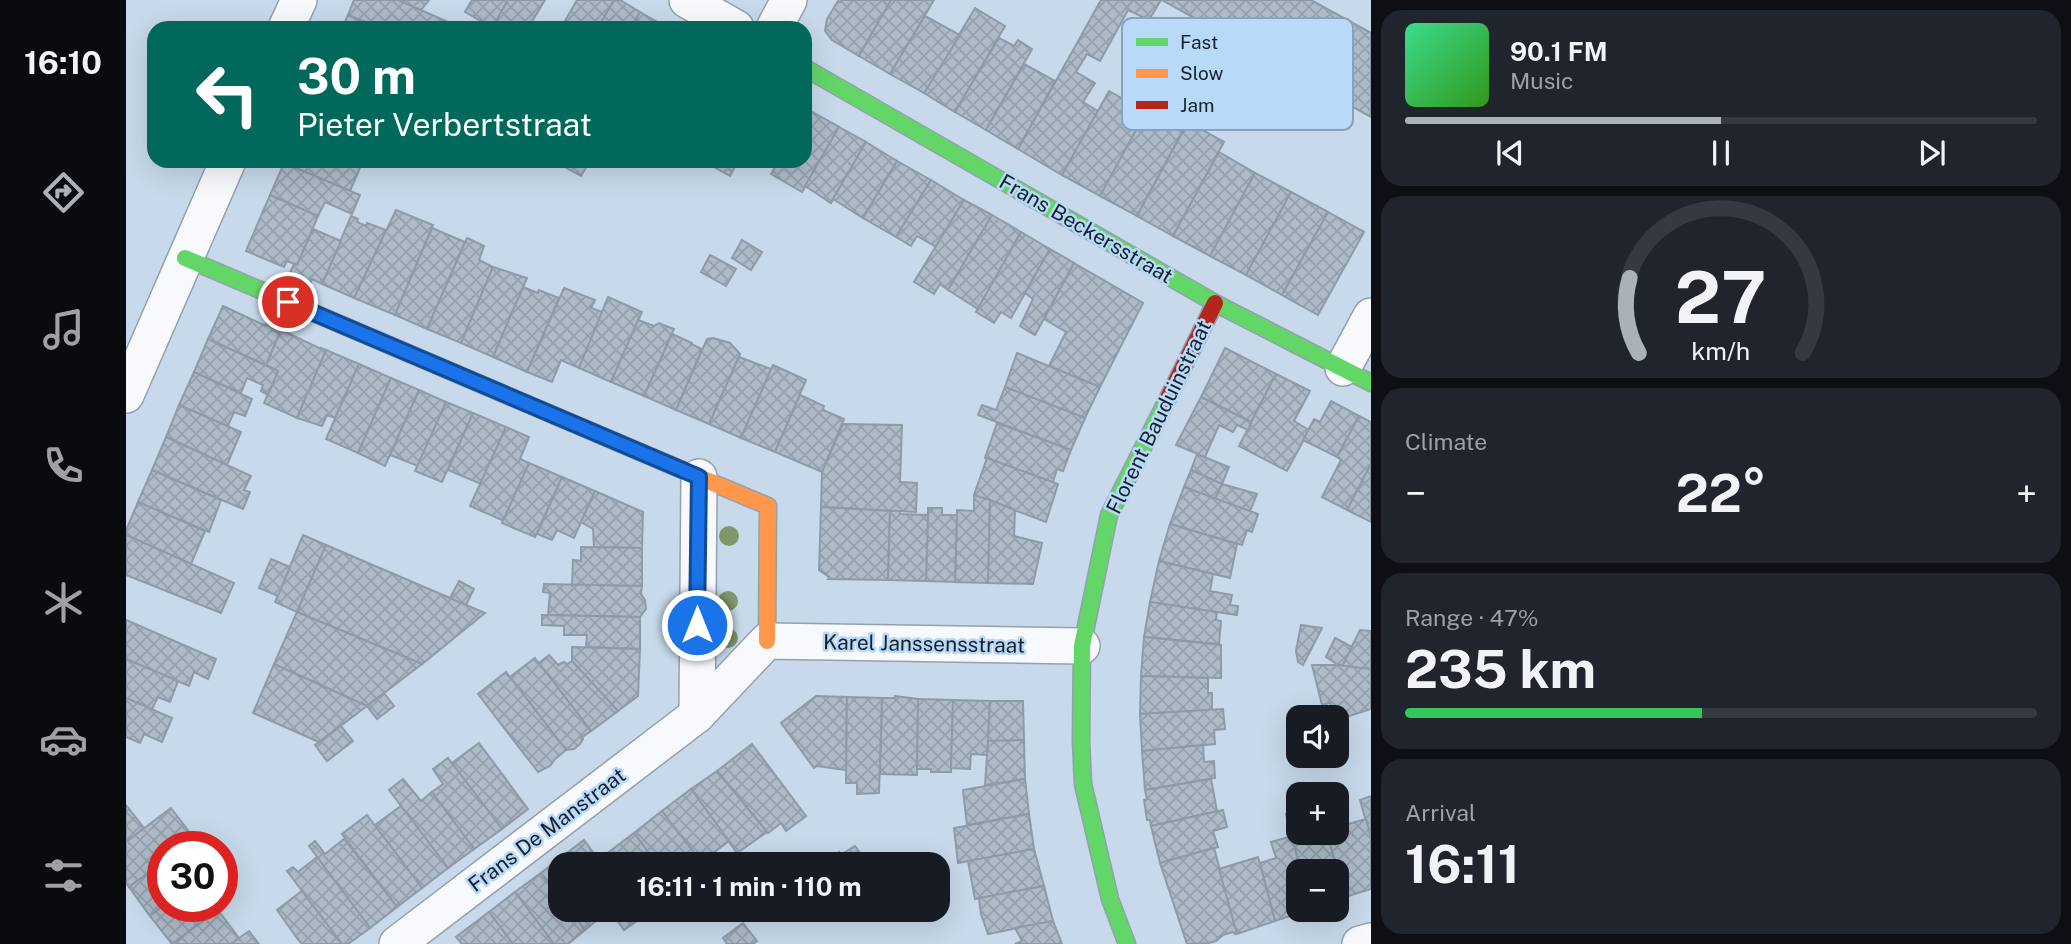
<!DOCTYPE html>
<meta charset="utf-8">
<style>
:root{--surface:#171b24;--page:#20242c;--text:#f1f3f6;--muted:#9ea1a6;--line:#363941;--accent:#aab1b9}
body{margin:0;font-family:"Public Sans",sans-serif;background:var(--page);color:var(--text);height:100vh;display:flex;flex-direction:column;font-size:26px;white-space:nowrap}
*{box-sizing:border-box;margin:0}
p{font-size:23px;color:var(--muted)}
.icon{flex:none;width:38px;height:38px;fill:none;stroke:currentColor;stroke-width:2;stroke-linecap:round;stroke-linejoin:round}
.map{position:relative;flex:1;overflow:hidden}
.drawer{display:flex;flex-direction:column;gap:10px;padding:10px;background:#0d0f14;width:700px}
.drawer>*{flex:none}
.hud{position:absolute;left:21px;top:21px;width:665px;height:147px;border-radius:21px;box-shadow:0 7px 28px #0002;background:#00695c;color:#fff;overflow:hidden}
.tools{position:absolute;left:1160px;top:705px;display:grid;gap:14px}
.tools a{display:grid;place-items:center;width:63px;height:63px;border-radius:14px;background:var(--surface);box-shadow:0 7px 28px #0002;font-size:35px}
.speed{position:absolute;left:21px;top:831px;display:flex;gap:14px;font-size:35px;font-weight:700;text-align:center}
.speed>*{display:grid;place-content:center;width:91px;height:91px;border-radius:50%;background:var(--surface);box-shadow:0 7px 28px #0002;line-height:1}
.speed .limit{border:10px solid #d22;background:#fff;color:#111}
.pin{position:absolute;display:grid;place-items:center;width:60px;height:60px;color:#fff;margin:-30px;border:4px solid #fff;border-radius:50%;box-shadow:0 2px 7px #0007}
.me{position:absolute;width:77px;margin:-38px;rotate:0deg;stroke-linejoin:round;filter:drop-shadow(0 0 5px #0008)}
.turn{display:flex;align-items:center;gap:24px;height:147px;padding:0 35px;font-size:32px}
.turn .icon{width:91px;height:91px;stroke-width:2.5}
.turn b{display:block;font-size:49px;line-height:60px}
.big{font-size:52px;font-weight:700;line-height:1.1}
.drawer .card{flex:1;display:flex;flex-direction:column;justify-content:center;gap:10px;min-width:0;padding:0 24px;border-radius:21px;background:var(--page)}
.drawer .dial{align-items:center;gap:0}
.dial svg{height:182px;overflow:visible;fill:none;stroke:var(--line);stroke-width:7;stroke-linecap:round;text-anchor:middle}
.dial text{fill:var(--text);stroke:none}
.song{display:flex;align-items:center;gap:21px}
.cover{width:84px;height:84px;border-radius:10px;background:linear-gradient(135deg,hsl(150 70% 55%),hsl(110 70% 35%))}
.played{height:7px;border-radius:4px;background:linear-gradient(90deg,var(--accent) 50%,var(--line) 50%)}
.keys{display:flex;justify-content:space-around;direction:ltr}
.heat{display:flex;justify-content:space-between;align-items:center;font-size:38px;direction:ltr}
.charge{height:10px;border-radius:5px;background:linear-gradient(90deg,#34c759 47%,var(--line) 0)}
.trip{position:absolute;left:422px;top:852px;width:402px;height:70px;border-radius:21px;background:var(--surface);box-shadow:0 7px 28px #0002;font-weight:700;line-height:70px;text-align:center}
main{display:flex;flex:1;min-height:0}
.tabs{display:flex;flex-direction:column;width:126px;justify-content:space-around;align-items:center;background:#090b0e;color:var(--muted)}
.tabs .icon{width:49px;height:49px}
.tabs .current{color:var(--accent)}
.tabs b{font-size:32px;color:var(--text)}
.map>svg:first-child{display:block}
.building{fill:url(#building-cross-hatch);stroke:#8d9ba8;stroke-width:2}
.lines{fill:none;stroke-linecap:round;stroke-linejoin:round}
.street-casing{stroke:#93a1ae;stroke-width:38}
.fast-casing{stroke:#93a1ae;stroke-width:19}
.slow-casing{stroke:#93a1ae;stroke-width:19}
.jam-casing{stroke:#93a1ae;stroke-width:19}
.street{stroke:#f7f9fc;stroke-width:35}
.fast{stroke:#63d668;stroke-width:16}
.slow{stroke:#ff974d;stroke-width:16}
.jam{stroke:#b3261e;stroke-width:16}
.tree{fill:#7f9869}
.route-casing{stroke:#114b97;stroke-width:18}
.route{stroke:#1a73e8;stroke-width:12}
.labels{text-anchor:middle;stroke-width:5;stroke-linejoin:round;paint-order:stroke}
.street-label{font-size:21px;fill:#15212c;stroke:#b9d9f8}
.key{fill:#b9d9f8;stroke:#88a2bb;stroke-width:2}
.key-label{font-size:19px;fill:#15212c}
</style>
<main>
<nav class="tabs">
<b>16:10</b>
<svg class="icon current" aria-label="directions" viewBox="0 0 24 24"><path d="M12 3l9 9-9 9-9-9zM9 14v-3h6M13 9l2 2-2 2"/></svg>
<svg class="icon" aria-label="music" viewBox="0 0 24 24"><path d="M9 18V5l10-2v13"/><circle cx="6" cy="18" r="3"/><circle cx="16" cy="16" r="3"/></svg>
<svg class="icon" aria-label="phone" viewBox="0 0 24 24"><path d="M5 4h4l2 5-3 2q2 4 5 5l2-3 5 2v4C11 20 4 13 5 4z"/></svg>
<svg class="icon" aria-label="climate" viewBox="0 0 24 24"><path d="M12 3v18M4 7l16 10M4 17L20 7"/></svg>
<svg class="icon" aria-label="car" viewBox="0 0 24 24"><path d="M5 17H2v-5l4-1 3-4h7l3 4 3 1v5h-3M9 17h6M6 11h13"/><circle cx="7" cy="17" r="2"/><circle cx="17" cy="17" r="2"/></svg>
<svg class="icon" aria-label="filters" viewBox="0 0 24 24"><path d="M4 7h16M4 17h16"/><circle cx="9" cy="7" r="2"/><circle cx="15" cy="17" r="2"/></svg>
</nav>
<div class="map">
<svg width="1245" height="944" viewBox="0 0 1245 944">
<defs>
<pattern id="building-cross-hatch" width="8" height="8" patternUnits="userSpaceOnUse" patternTransform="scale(1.75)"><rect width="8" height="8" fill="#adbbc8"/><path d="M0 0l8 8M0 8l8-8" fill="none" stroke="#94a0ac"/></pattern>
</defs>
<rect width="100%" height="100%" fill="#c7d9ea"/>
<g class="building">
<path d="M228 0H272L320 21 317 28H253L222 15Z"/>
<path d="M272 0H303L295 10Z"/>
<path d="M346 0H382L366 28H356L358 23 339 12Z"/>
<path d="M382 0H419L402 28H366Z"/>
<path d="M451 0H488L472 28H435Z"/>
<path d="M488 0H494L514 12 505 28H472Z"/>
<path d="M715 0H765L733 56 706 40 699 31 701 19 712 1 714 2Z"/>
<path d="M765 0H808L764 74 733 56Z"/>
<path d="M975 0H1035L1023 20 1002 10 974 61 961 54 950 72 969 83 957 102 972 111 936 175 892 149Z"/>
<path d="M1036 0H1185L1245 33V117Z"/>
<path d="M849 8 879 26 829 112 798 93Z"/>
<path d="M514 12 542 28H505Z"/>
<path d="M222 15 253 28H216Z"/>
<path d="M799 16 834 35 798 93 764 74Z"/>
<path d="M873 38 888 46 892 40 906 49 860 130 829 112Z"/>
<path d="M898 64 929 81 892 149 860 130Z"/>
<path d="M983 91 1020 112 974 196 936 175Z"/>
<path d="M683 110 713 127 676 192 645 174 653 161H679V116Z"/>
<path d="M1020 112 1056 132 1011 216 974 196Z"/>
<path d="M1062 122 1098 142 1047 236 1011 216Z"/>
<path d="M713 127 740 142 705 203 679 186Z"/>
<path d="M740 142 771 161 737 218 707 199Z"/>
<path d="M1093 152 1129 173 1084 256 1047 236Z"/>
<path d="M159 161H237L224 191 158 163Z"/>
<path d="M428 161H464L455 176Z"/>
<path d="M591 161H612L604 176 588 167Z"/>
<path d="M771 161 805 180 770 237 737 218Z"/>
<path d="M158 163 234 195 226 214 199 202 192 216 144 195Z"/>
<path d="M1129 173 1165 192 1120 275 1084 256Z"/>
<path d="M805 180 838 200 810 247 791 236 785 246 770 237Z"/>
<path d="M1165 192 1202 212 1156 295 1120 275Z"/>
<path d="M144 195 192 216 171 265 161 261 158 267 120 251Z"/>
<path d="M838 200 866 215 822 290 814 284 808 294 788 282Z"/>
<path d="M270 210 307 225 269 315 228 298Z"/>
<path d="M1202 212 1238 232 1192 315 1156 295Z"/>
<path d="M866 215 895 232 852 309 822 290Z"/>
<path d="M225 216 232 219 231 222 240 226 241 223 260 230 228 298 196 284Z"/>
<path d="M306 228 339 242 301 329 269 315Z"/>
<path d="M187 229 215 241 196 284 186 279 185 282 164 273 168 264 171 265Z"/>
<path d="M895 232 924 249 885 318 875 312 868 323 850 312Z"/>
<path d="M341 238 358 246 353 260 367 267 335 343 301 329Z"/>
<path d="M616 240 636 252 625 270 606 258Z"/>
<path d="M924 249 948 263 909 335 894 326 907 299 899 293Z"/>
<path d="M584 255 610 269 600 286 575 272Z"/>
<path d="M948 263 1017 303 974 387 923 366 940 332 918 319Z"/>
<path d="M367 267 401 278 367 357 335 343Z"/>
<path d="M397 287 412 293 413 290 433 298 401 372 367 357Z"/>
<path d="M438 288 469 300 465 308 477 312 453 368 435 360 426 382 401 372Z"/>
<path d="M482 297 516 312 485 382 453 368Z"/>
<path d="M97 306 140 326V324L154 332 140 365 82 339Z"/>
<path d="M512 320 528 326 533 323 548 329 518 396 485 382Z"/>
<path d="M155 330 195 349V348L200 350 171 418 138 403 152 371 140 365Z"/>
<path d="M546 334 566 343 565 344 576 349 550 410 518 396Z"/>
<path d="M587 338 604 343 614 354 583 424 550 410 581 339Z"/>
<path d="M82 339 152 371 142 395 135 391 137 385 121 378 115 393 68 372Z"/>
<path d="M1099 348 1150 374 1125 422 1075 397Z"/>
<path d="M200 350 233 364 209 418 201 415 196 426 171 418Z"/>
<path d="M891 353 974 387 959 418 879 387Z"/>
<path d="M613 357 645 369 615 438 583 424Z"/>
<path d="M233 364 265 378 232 453 200 439Z"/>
<path d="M647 365 680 380 649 452 615 438Z"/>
<path d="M68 372 126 399 119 416 108 412 102 426 53 405Z"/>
<path d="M1150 374 1184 391 1168 421 1183 430 1161 471 1113 446Z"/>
<path d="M265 378 293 390 259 466 232 453Z"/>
<path d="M879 387 959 418 945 450 852 415 856 405 870 410Z"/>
<path d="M293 390 320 402 292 466 264 455Z"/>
<path d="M674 395 698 406 697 410 718 419 696 472 649 452Z"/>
<path d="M1075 397 1125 422 1122 430 1111 425 1107 432 1093 425 1079 457 1050 445Z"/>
<path d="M1205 401 1233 416 1211 457 1177 440 1188 419 1194 422Z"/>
<path d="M320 402 347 413 316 482 289 471Z"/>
<path d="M53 405 115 432 101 465 40 437Z"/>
<path d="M347 413 380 427 355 484 322 470Z"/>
<path d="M1233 416 1245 422V464L1221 510 1196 497 1215 460 1211 457Z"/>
<path d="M871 423 945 450 937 471 931 469 927 482 859 458Z"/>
<path d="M717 424 776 425 774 482 791 483 790 512 695 507 696 472Z"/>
<path d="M380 427 403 437 394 459 403 463 378 521 344 506Z"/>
<path d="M40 437 125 476 118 490 124 492 117 509 26 470Z"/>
<path d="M1071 454 1103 467 1096 484 1065 470Z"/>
<path d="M861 458 932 484 920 522 848 495Z"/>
<path d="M403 463 436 477 409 537 376 523Z"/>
<path d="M1245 464V522L1221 510Z"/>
<path d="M26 470 95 500 83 532 12 502Z"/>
<path d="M1065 470 1096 484 1089 499 1058 487Z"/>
<path d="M436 477 469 491 448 538 431 530 426 540 411 534Z"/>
<path d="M1096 484 1131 494 1124 511 1089 499Z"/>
<path d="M1058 487 1132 514 1126 532 1121 530 1116 545 1044 524Z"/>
<path d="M469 491 517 512 516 548 468 547 467 529 455 522Z"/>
<path d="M848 495 864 500 862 583 829 582 831 510 848 511Z"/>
<path d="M864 500 889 510 888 536 916 543 907 584 862 583Z"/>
<path d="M12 502 79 531 65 564 0 535V530Z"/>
<path d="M695 507 764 511 762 580 702 579 703 577 693 570Z"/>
<path d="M802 508H816V515H831L829 582 800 581Z"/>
<path d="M764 511H774V514L802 515 800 581 762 580Z"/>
<path d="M1044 524 1111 544 1104 578 1033 561Z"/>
<path d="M0 535 108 583 95 613 0 575Z"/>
<path d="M177 535 200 545 171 612 149 602Z"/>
<path d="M200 545 324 598 359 613 296 664 171 612Z"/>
<path d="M455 547 516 548V586L446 585 447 560 455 561Z"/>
<path d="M145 559 164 567 152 596 133 588Z"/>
<path d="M1033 561 1087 574 1084 591 1106 595 1104 605 1112 606 1111 615 1024 602Z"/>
<path d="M333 581 348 589 340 605 324 598Z"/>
<path d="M418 584 516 586 515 594 519 600 520 609 514 617 422 615 424 593 417 592Z"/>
<path d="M1024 602 1091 612 1090 620 1095 621 1093 644 1018 637Z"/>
<path d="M171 612 296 664 241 706 148 664Z"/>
<path d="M416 615 514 617V649L460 647 461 635H438V626L416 625Z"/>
<path d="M0 620 90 659 82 679 68 672 63 686 0 659Z"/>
<path d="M1175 625 1196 628 1177 665 1172 662 1170 651Z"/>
<path d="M1234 630 1245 631V669L1216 666Z"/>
<path d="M1018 637 1095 645V678L1015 676Z"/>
<path d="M1209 638 1226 647 1216 666 1212 665 1200 657Z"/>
<path d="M446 647 514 649 512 696 492 711 446 661Z"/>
<path d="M423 655 432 665 438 662 441 664 446 661 492 711 465 731 413 663Z"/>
<path d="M409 658 465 731 455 738 457 739 454 744 448 749 440 750 384 677Z"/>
<path d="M0 659 52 681 44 702 32 697 26 709 0 698Z"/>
<path d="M148 664 241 706 193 742 127 713Z"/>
<path d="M1186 665H1212L1245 669V709L1211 720 1204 703 1196 705Z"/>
<path d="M380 672 440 750 429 759 424 766 412 772 352 694Z"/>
<path d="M1015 676 1082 678V693H1086V710L1014 714Z"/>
<path d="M258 693 268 706 251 719 241 706Z"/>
<path d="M690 696 721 697 720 770 691 766 688 768 655 723Z"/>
<path d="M769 696 792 699 791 775 754 774 756 698H769Z"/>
<path d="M721 697 756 698 753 793 731 794V783H720Z"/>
<path d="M0 698 46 718 36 742 18 734 14 743 0 737Z"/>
<path d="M792 699 827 700 825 772H805V769H791Z"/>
<path d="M827 700 864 701 861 755 845 754 844 769 825 768Z"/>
<path d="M864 701H897L898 740 862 741Z"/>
<path d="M1097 709 1099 729 1088 730 1089 744 1016 751 1014 714Z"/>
<path d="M215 726 227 741 201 761 189 745Z"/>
<path d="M898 740 899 779 859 785 862 741Z"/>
<path d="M353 743 402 809 376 829 326 763Z"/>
<path d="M626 744 680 816 660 831 655 823 642 833 591 771Z"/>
<path d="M1077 745 1078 762 1088 761 1089 778 1019 790 1016 751Z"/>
<path d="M322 758 376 829 348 849 306 792 317 784 307 769Z"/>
<path d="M591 771 641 832 611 853 565 789Z"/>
<path d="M277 779 295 801 306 792 348 849 322 868 263 790Z"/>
<path d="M899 779 903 814 841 825 837 790Z"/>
<path d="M1085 779 1091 811 1025 826 1024 820H1021L1018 800 1021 799 1019 790Z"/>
<path d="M565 789 603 841 575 862 536 811Z"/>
<path d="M1245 796V838L1234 800Z"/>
<path d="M0 805 18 828 0 842Z"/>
<path d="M275 806 322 868 296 888 249 825Z"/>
<path d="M45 808 68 838 56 847H37V862L3 887 0 883V842Z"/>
<path d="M1097 810 1101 827 1087 831 1092 847 1034 863 1025 826Z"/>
<path d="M536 811 575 862 576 864H531L508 833Z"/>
<path d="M1172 811V833H1201L1219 897 1211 900V872H1175L1160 814Z"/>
<path d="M903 814 908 849 832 863 828 828Z"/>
<path d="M241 815 296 888 271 907 216 834Z"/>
<path d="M1240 819 1245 838V889L1219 897 1201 833H1211V827Z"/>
<path d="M74 833 84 847H56L68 838Z"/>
<path d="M508 833 531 864H492L483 852Z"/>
<path d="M1166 836 1175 872H1172V910H1182L1149 921 1134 863 1150 858 1145 842Z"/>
<path d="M218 839 271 907 244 928 183 846 189 841 199 854Z"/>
<path d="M458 840 472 859 483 852 492 864H450L441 853Z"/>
<path d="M729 846 742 864H697L713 852 714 855Z"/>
<path d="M1088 848 1111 933 1109 934 1107 932 1097 935 1090 941 1083 943 1061 944 1034 863Z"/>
<path d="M908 849 918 886 849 899 842 861Z"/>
<path d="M441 853 450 864H434V897L415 873Z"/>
<path d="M191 857 244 928 222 944H216L161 871 167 867 172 872Z"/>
<path d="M1132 857 1149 921 1111 934 1093 869Z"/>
<path d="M37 862V906L24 916 3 887Z"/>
<path d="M415 873 434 897V910H444L459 930 442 944H428L389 892Z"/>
<path d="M918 886 927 921 862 934 855 914 853 898Z"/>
<path d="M176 891 216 944H176L170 937 151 910Z"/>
<path d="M389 892 428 944H387L363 912Z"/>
<path d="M37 906H89L92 910 46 944 24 916Z"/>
<path d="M92 910 113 938 105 944H46Z"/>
<path d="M444 910H483L459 930Z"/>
<path d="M484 910H525V911L498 930Z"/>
<path d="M363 912 387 944H336L330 937Z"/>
<path d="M927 921 936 944H889L896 941 889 928Z"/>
<path d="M617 923 631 941 627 944H601L597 938Z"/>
<path d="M123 931 133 944H105L113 938Z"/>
</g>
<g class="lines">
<defs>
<g id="street">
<path d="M561 0 610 28"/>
<path d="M160 28 173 0"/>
<path d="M648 28 663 0"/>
<path d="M1217 368 1245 316"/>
<path d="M0 395 102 161"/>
<path d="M571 715 573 477"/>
<path d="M271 944 571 715 641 641 956 646"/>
<path d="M1234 944 1245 941"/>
</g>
<g id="fast">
<path d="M679 68 1089 303 1245 383"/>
<path d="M59 258 575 478"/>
<path d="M1001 944 984 899 957 784 955 740 956 646 983 515 1041 400"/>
</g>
<path id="slow" d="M575 478 642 506 641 641"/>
<path id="jam" d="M1041 400 1089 303"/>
</defs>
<use href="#street" class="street-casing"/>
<use href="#fast" class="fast-casing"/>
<use href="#slow" class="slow-casing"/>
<use href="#jam" class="jam-casing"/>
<use href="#street" class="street"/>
<use href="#fast" class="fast"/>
<use href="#slow" class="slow"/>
<use href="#jam" class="jam"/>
</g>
<g class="tree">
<circle cx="603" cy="536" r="10"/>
<circle cx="602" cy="601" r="10"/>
<circle cx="602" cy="638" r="10"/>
</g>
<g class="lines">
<defs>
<path id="route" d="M162 302 573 477 571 625"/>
</defs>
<use href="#route" class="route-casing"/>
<use href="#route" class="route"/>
</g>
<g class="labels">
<g class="street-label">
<text transform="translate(960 229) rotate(30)" y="7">Frans Beckersstraat</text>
<text transform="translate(1033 417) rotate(-64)" y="7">Florent Bauduinstraat</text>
<text transform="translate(798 644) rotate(1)" y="7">Karel Janssensstraat</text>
<text transform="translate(421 830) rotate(-37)" y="7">Frans De Manstraat</text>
</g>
</g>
<rect x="996" y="18" width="231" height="112" rx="10" class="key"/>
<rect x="1010" y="38" width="32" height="8" fill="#63d668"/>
<rect x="1010" y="69" width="32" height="9" fill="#ff974d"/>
<rect x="1010" y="101" width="32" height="8" fill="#b3261e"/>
<g class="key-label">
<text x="1054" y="49">Fast</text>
<text x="1054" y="80">Slow</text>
<text x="1054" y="112">Jam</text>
</g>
</svg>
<div class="tools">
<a><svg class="icon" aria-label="sound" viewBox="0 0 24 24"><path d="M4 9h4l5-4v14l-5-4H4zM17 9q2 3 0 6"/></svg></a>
<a>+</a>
<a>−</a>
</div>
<div class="speed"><div class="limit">30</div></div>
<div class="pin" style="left:162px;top:302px;background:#d93025"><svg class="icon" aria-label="arrive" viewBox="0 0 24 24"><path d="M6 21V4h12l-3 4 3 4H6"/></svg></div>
<svg class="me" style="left:571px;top:625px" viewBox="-20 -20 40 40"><circle r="17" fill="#1a73e8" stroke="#fff" stroke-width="3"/><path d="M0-11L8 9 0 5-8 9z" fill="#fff"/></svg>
<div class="trip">16:11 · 1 min · 110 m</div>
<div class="hud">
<div class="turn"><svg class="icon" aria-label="left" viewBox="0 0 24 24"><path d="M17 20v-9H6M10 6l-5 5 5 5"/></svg><div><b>30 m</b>Pieter Verbertstraat</div></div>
</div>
</div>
<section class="drawer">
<div class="card">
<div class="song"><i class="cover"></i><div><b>90.1 FM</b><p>Music</p></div></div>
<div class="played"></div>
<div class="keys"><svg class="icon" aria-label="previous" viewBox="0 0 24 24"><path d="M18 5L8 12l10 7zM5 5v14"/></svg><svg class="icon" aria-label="pause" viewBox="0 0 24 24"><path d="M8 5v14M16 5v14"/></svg><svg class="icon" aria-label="next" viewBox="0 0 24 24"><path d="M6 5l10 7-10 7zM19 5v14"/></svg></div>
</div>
<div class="card dial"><svg viewBox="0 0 100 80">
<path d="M14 69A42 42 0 1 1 86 69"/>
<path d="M14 69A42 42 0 0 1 10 36" stroke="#aab1b9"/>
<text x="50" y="56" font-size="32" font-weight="700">27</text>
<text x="50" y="72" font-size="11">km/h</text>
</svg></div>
<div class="card"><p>Climate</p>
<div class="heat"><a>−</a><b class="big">22°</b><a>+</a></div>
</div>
<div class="card"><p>Range · 47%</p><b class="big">235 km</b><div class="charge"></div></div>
<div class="card"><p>Arrival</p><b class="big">16:11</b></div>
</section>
</main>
